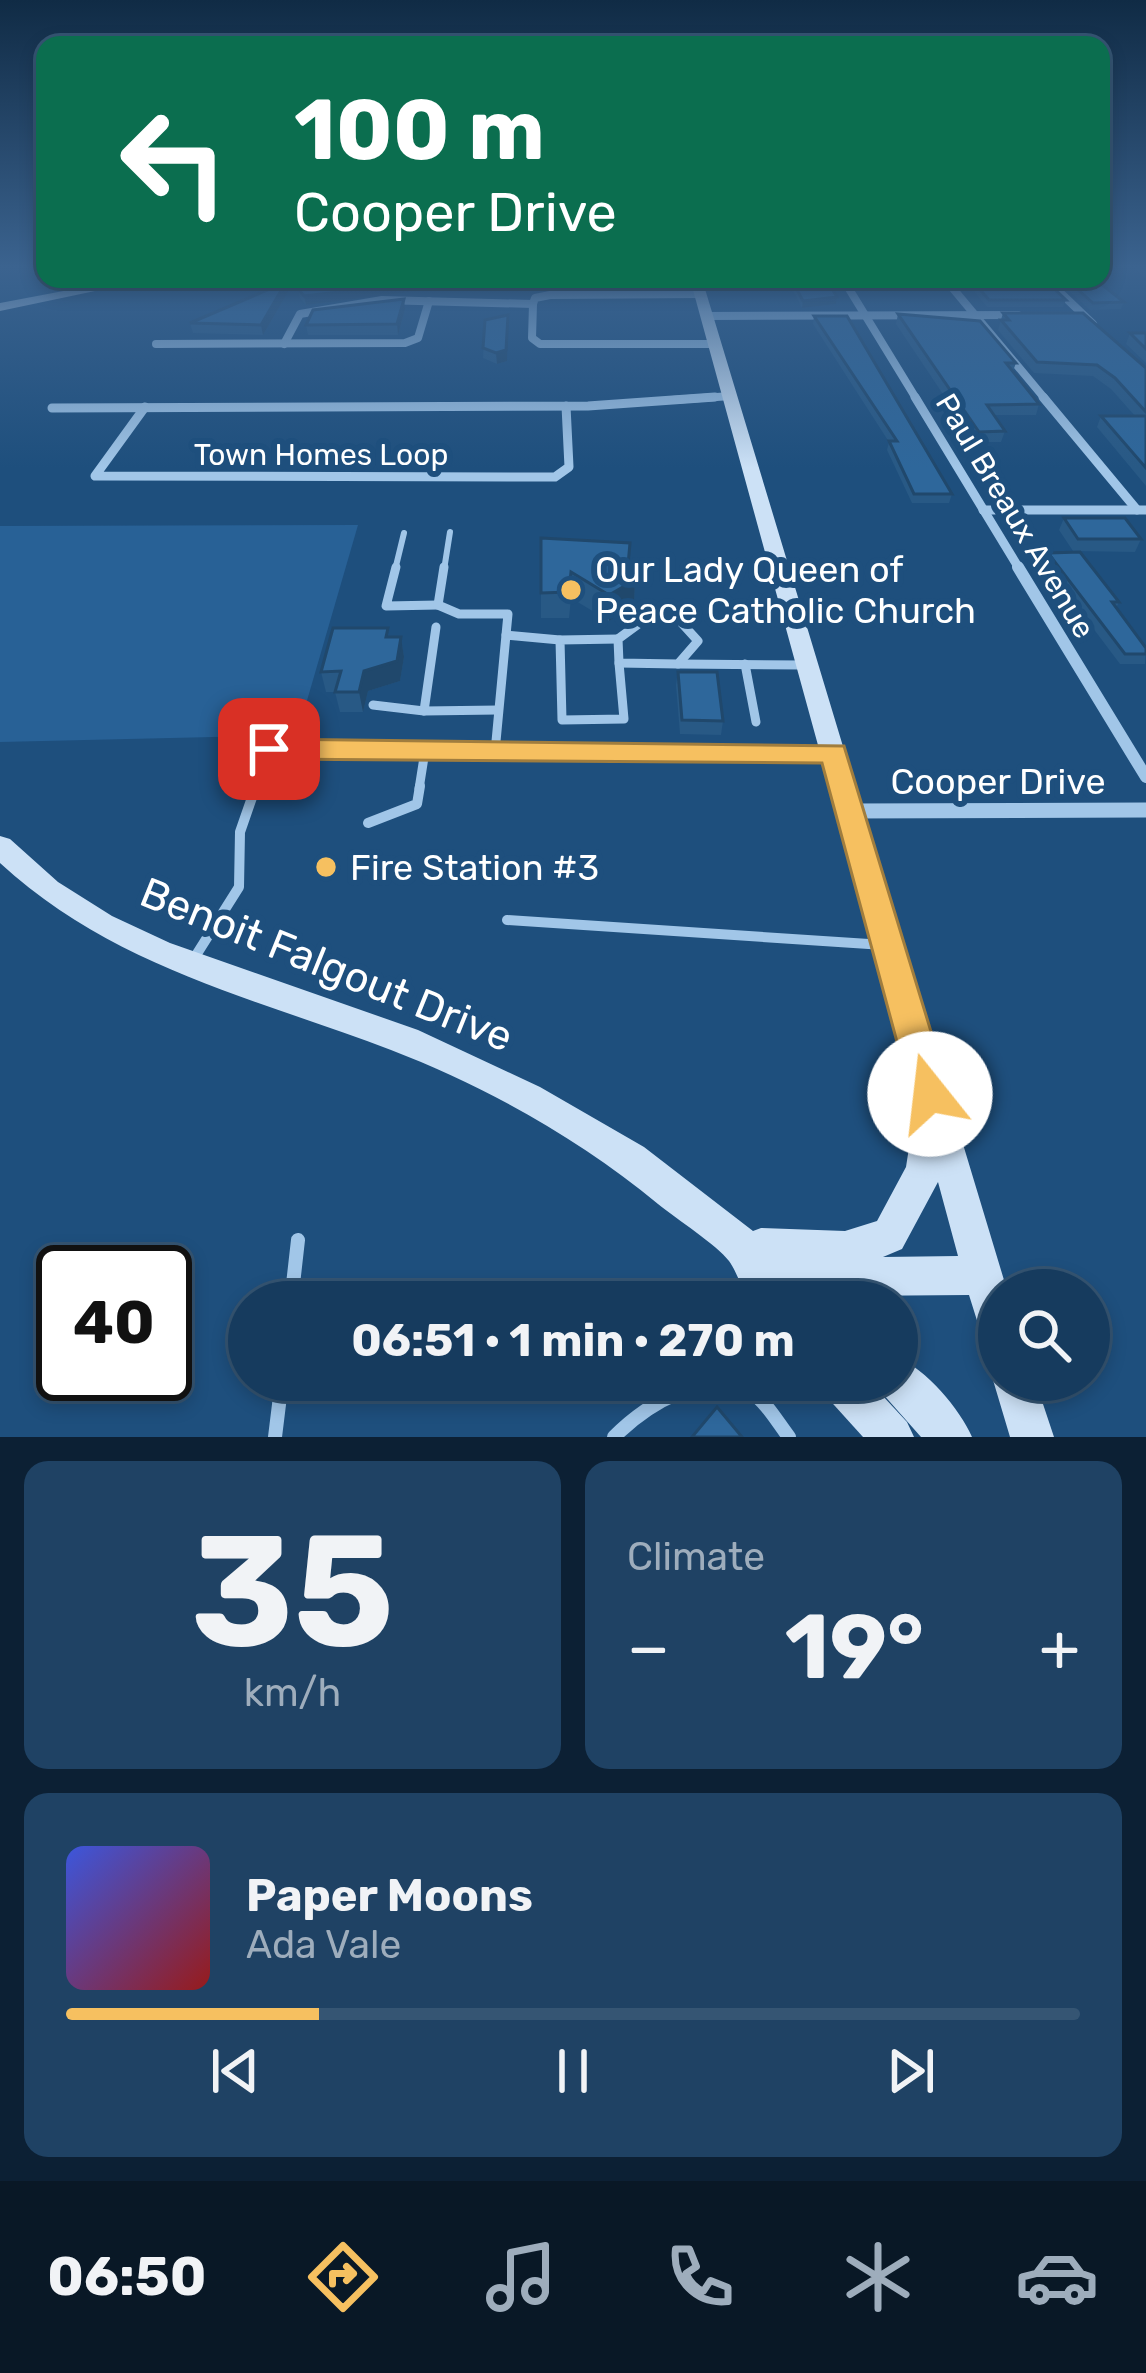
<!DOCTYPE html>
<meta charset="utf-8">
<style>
:root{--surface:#163b5e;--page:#1f4264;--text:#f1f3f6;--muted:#9eadbc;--line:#355573;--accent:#f6c060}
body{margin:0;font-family:Rubik,sans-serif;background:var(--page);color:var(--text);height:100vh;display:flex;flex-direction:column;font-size:45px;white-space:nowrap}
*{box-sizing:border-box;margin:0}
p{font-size:39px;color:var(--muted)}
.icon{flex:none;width:66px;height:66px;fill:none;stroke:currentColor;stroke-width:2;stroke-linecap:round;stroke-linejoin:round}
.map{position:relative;height:1437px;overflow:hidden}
.details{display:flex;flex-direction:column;gap:24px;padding:24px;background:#0c2034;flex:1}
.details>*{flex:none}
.banner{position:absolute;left:36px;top:36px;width:1074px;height:252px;border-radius:24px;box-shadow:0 6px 18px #0003,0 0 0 3px var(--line);background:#0b6e4f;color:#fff;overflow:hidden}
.controls{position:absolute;left:978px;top:1269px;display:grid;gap:24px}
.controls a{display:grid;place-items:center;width:132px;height:132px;border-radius:50%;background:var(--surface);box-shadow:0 6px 18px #0003,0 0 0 3px var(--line);font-size:60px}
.speed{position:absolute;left:36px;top:1245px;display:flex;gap:24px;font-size:60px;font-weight:700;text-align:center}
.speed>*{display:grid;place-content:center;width:156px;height:156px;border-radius:50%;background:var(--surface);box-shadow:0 6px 18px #0003,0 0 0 3px var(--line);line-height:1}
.speed .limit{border:6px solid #111;border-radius:18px;background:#fff;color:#111}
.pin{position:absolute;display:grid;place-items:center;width:102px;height:102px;color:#fff;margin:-51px;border-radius:24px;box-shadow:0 6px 18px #0006}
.me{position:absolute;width:132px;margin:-66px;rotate:344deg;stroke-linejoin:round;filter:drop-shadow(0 0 9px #0008)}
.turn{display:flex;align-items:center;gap:42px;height:252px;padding:0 60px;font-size:54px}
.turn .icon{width:156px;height:156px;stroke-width:2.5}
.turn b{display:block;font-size:84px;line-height:102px}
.big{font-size:90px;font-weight:700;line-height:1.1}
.details .card{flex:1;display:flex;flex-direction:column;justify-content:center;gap:18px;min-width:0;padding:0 42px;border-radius:24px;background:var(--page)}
.details .dial{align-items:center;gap:0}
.dial b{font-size:156px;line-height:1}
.song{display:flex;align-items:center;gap:36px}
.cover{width:144px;height:144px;border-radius:18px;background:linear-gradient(135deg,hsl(230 70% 55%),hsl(0 70% 35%))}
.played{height:12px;border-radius:6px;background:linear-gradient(90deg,var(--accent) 25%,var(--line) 25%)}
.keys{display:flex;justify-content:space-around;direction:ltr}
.heat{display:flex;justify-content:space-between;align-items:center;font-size:66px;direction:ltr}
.details .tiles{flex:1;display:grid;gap:24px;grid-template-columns:1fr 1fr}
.card:last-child{grid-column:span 2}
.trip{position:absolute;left:228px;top:1281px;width:690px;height:120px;border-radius:60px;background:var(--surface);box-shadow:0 6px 18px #0003,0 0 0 3px var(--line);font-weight:700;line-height:120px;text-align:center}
.tabs{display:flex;height:192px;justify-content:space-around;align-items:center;background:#091826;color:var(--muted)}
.tabs .icon{width:84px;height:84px}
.tabs .on{color:var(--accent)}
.tabs b{font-size:54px;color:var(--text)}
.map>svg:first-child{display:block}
.green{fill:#286196}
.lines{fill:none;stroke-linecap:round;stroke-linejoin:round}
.lane-far3{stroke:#a1c6e8;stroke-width:6}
.lane-far2{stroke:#a1c6e8;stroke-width:9}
.lane-far1{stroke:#a1c6e8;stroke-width:10}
.lane{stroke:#a1c6e8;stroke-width:14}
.street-far3{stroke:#a1c6e8;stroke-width:8}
.street-far2{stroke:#a1c6e8;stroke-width:9}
.street-far1{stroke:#a1c6e8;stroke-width:12}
.street{stroke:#a1c6e8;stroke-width:15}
.secondary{fill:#cce1f6;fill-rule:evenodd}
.wall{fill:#285985}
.shaded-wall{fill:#20486c}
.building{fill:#2e679b;stroke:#20486c;stroke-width:3}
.route{fill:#f6c060;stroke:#a07d3e;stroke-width:3}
.poi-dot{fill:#f6c060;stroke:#1e4f7d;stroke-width:4.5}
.labels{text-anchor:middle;stroke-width:12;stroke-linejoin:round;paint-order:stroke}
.far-street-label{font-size:30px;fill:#fff;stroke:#1e4f7d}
.poi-label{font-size:36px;fill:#fff;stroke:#1e4f7d;text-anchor:start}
.street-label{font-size:36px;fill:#fff;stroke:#1e4f7d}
.near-street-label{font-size:42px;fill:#fff;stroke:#1e4f7d}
</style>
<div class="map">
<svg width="1146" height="1437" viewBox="0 0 1146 1437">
<rect width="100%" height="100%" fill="#1e4f7d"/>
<path class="green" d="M358 525 297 735 0 742V526Z"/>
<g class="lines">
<g class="lane-far3">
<path d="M395 570 404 533"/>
<path d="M444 570 450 532"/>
</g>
<g class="lane-far2">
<path d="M396 567 386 606 438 605"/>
<path d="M444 567 438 605 459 614H508L506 635"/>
<path d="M648 617 678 619 698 641 678 664 619 663 618 639Z"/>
<path d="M436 627 424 711 498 710"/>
<path d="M618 639 560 640 562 720 624 719 619 663"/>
<path d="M678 664 803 665"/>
<path d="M745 664 756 722"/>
<path d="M373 705 424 711"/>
<path d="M495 752 506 635 560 640"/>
<path d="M255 789 269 750"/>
<path d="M419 789 425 751"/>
</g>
<g class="lane-far1">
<path d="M368 823 417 804 420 786"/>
<path d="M507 920 884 945"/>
<path d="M193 960 239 887 240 832 256 786"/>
</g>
<g class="lane">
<path d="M291 1302 298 1240"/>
<path d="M275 1437 282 1380"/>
<path d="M614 1437C646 1405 705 1367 752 1393 767 1403 778 1423 789 1437"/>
</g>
<g class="street-far3">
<path d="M843 279 917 400"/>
<path d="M945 279 1046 400"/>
<path d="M1046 279 1093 324"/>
<path d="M533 304 532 338 540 344H716"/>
<path d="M707 316 1018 315"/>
<path d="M156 344 405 343 418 338 429 301"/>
<path d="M284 344 300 314 382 300 533 304 535 298 550 295 700 294"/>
<path d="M672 400 731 396"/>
</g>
<g class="street-far2">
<path d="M915 397 1020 570"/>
<path d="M1043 397 1137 510"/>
<path d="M145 407 95 476 555 477 569 467 566 406"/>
<path d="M52 408 588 406 715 397"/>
<path d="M983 510H1146"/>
</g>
<g class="street-far1">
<path d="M1018 567 1146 777"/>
<path d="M238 749 833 753"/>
</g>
<path class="street" d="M851 811 1146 810"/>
<g class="secondary">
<path d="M127 279H152L0 311V303Z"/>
<path d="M690 279H702L1007 1290H999V1352L985 1346 969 1295 846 1296 849 1302H800L782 1289 788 1302H748C742 1289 737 1272 729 1261 717 1245 675 1218 658 1204 580 1139 485 1086 391 1050 252 997 113 967 0 863V836L10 839 58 882 112 916 170 943 418 1030 540 1087 644 1147 753 1231 761 1228 845 1231 877 1221 906 1167 916 1102ZM938 1182 958 1256 883 1257 902 1249Z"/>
<path d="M897 1357C926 1369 960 1409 972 1437H921L882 1393 877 1380H897Z"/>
<path d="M999 1366V1380H1035L1054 1437H1010L993 1380Z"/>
<path d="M819 1380H868L907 1422 914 1437H863L825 1395Z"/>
</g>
</g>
<g class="wall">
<path d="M1132 267H1146V278H1145Z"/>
<path d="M309 279H412V282L410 292 306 305 300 298 298 289 315 286Z"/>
<path d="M763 279H826L837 297 836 304 802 308 793 290H769Z"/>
<path d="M969 279H1044L1066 300 1063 307H987L969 285Z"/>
<path d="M1056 279H1095L1124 302 1121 309 1090 310Z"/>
<path d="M288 292 263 335 193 333 190 323Z"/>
<path d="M405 309 398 335H308L306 325Z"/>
<path d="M1003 313 1146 368V486L1097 427 1101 416H1135L1111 389 1093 376 1034 373 998 330Z"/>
<path d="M898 314 1016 363 1013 371 1039 404 1036 415H994L1005 431 1001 442H975L896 324Z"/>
<path d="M814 316 952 494 949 503H912L887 450 889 442 813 324Z"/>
<path d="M485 320 507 361 497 364 483 358Z"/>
<path d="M1130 333H1146V363L1126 344Z"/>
<path d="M1064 518 1141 539 1135 552 1073 551 1059 530Z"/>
<path d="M541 538 635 580 634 606 609 621 571 598 569 618H541Z"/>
<path d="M1048 553 1119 602 1116 608 1146 648 1145 664H1120L1044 563Z"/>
<path d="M389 637H401L404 657 400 681 368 691 363 712H340L335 692H326L321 672Z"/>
<path d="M678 672 723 721 721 735 680 734 676 685Z"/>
</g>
<g class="shaded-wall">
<path d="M412 279 410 292 306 305 304 296Z"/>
<path d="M286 282 288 292 263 335 261 325Z"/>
<path d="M837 297 836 304 802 308 803 301Z"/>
<path d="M404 299 405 309 398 335 397 324Z"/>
<path d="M508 325 507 361 497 364 496 353Z"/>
<path d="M635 580 634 606 609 621V595Z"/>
<path d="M401 637 404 657 400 681 368 691 363 712 359 692 364 671Z"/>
</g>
<g class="building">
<path d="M316 279H410L409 284 304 296 298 289 321 285Z"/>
<path d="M767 279H826L837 297 803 301 794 284H770Z"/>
<path d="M971 279H1044L1066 300H989Z"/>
<path d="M1066 279H1095L1124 302 1093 303Z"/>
<path d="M286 282 261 325 190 323 251 297Z"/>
<path d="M404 299 397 324 306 325 313 310Z"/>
<path d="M1003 313H1083L1146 368V412L1115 378 1097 365 1037 362 1001 320H1009Z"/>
<path d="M898 314 980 321 1016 363H1006L1039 404 987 405 1005 431 979 432Z"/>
<path d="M508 315 506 350 496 353 483 348 485 320Z"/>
<path d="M814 316H847L952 494H914L889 441H897Z"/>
<path d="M1130 333H1146V349Z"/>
<path d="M1101 416H1146V468Z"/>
<path d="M1064 518H1125L1141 539H1078Z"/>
<path d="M541 538 630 543 627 576 635 580 609 595 571 572 569 592 541 593Z"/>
<path d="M1080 552 1119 602H1112L1146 648V654H1125L1048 553Z"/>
<path d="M333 628H388L386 637H401L397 661 364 671 359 692H335L341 671 321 672Z"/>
<path d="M678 672H717L723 721 682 720Z"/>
<path d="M717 1407 742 1437H692Z"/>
</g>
<linearGradient id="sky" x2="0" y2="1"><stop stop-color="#102b45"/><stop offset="0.57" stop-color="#3b638f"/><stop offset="1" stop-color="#3b638f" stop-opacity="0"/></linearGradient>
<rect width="1146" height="468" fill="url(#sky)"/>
<path class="route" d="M269 739 844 746 950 1094 944 1108 930 1113 917 1108 911 1094 822 763 269 759 255 749Z"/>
<g class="poi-dot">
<circle cx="571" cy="590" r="12"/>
<circle cx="326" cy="867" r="12"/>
</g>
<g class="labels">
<g class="far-street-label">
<text x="321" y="465">Town Homes Loop</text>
<text transform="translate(1015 516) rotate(59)" y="10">Paul Breaux Avenue</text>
</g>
<g class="poi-label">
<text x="595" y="582">Our Lady Queen of<tspan x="595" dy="41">Peace Catholic Church</tspan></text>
<text x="350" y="880">Fire Station #3</text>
</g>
<g class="street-label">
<text x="998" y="794">Cooper Drive</text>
</g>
<g class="near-street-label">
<text transform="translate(327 964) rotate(22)" y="15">Benoit Falgout Drive</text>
</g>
</g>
</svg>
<div class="controls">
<a><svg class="icon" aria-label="search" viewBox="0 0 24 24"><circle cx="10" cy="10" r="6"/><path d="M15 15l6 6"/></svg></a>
</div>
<div class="speed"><div class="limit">40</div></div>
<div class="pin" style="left:269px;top:749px;background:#d93025"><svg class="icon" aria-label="arrive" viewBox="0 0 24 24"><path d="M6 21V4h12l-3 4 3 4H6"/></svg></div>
<svg class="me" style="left:930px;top:1094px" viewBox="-20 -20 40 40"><circle r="19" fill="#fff"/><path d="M0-13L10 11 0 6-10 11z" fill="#f6c060"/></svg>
<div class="trip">06:51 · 1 min · 270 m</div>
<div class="banner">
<div class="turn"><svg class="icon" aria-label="left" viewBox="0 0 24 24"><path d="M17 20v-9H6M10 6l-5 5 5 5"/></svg><div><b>100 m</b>Cooper Drive</div></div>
</div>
</div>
<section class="details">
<div class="tiles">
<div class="card dial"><b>35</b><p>km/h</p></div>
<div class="card"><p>Climate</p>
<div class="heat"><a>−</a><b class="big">19°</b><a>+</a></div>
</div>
<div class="card">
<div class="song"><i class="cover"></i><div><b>Paper Moons</b><p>Ada Vale</p></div></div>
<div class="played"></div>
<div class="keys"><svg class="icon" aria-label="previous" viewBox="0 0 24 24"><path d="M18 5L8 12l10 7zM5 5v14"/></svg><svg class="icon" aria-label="pause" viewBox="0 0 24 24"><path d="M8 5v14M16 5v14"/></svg><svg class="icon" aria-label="next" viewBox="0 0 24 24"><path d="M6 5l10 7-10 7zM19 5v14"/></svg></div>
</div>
</div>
</section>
<nav class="tabs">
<b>06:50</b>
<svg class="icon on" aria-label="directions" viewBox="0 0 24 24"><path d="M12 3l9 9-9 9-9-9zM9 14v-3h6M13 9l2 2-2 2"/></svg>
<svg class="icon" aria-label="music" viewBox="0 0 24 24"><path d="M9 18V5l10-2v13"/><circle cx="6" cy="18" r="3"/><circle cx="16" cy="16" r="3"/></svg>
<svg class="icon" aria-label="phone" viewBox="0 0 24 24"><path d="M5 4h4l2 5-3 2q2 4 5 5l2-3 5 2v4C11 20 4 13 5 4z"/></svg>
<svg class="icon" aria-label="climate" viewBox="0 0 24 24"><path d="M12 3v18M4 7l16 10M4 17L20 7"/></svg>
<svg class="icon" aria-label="car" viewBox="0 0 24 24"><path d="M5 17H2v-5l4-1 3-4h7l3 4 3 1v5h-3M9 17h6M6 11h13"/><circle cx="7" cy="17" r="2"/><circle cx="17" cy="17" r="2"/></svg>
</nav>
